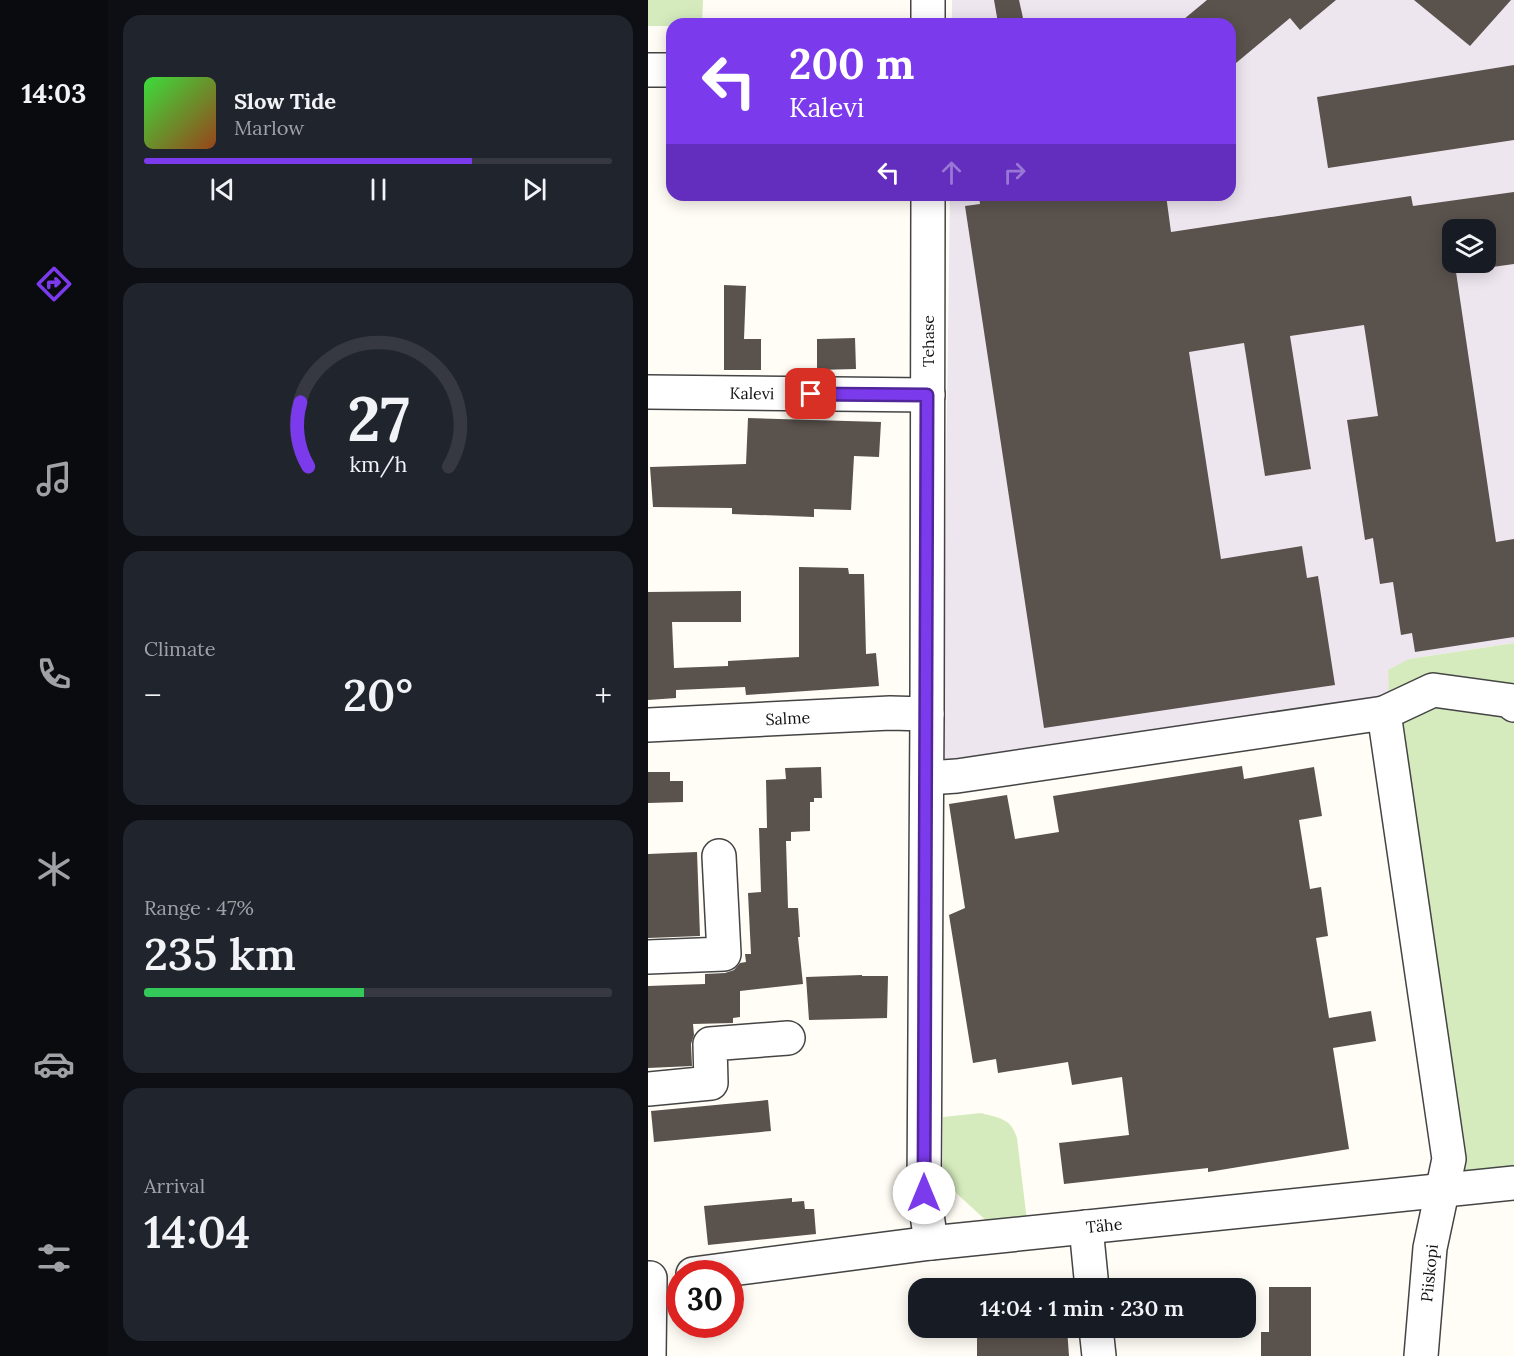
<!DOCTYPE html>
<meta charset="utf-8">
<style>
:root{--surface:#171b24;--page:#20242c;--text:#f1f3f6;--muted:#9ea1a6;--line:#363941;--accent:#7c3aed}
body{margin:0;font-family:Lora,serif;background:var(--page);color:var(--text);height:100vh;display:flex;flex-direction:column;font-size:22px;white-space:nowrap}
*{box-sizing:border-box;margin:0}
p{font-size:20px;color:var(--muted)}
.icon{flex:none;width:33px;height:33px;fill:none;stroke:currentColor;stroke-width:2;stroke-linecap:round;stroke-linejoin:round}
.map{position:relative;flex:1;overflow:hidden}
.side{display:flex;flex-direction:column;gap:15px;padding:15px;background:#0d0f14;width:540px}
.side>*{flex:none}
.guide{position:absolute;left:18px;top:18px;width:570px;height:183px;border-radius:18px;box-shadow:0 3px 15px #0003;background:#7c3aed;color:#fff;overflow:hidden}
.controls{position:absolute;left:794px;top:219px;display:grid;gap:12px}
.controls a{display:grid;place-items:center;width:54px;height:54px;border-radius:12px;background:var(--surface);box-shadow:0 3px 15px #0003;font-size:30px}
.speed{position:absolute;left:18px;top:1260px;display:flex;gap:12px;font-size:30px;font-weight:700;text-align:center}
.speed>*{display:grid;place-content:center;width:78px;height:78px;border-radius:50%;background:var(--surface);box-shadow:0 3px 15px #0003;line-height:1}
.speed .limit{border:9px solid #d22;background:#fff;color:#111}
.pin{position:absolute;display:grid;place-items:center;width:51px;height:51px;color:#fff;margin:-26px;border-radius:12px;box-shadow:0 3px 9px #0006}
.me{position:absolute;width:66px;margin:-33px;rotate:0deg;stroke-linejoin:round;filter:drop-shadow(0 0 4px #0008)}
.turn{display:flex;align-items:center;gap:21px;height:126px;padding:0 24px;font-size:27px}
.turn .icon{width:78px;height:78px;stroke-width:2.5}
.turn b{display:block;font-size:42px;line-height:51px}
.lanes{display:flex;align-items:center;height:57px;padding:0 24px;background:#0003;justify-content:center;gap:30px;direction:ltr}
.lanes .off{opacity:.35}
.big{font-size:45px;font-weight:600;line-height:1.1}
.side .widget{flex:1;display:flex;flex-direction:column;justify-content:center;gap:9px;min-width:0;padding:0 21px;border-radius:18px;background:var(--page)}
.side .dial{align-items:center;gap:0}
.dial svg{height:156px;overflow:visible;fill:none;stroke:var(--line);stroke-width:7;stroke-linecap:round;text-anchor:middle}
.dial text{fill:var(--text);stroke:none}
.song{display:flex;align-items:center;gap:18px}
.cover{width:72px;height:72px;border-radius:9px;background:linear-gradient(135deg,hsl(120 70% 55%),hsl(20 70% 35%))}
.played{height:6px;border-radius:3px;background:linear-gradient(90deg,var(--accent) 70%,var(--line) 70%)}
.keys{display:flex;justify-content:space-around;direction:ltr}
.heat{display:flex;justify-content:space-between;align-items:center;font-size:33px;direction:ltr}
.charge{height:9px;border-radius:4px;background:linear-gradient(90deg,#34c759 47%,var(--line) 0)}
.trip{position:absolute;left:260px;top:1278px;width:348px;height:60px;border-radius:18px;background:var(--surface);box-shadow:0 3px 15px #0003;font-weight:600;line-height:60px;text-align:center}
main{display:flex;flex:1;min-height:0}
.tabs{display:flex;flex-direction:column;width:108px;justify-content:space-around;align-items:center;background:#090b0e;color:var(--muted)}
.tabs .icon{width:42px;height:42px}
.tabs .active{color:var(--accent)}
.tabs b{font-size:27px;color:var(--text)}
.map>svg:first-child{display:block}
.industrial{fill:#eee6ef;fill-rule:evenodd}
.green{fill:#d5ebbd}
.building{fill:#5a524d;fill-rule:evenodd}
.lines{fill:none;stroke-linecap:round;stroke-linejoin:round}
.minor-casing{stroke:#444;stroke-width:36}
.minor{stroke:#fff;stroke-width:33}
.route-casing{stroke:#51269a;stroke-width:15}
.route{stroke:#7c3aed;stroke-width:10}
.labels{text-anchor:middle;stroke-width:6;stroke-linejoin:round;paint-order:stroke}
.street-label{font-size:16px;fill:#111;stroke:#fff}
</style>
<main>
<nav class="tabs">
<b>14:03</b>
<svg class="icon active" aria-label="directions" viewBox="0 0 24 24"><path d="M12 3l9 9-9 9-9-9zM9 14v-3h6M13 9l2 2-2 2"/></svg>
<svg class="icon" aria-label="music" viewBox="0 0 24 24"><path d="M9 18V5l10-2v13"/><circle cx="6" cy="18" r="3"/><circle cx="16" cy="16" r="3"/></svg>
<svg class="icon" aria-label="phone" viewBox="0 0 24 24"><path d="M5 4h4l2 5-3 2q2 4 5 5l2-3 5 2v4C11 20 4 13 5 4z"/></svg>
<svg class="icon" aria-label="climate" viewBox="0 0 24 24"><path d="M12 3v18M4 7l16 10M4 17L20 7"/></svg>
<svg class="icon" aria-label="car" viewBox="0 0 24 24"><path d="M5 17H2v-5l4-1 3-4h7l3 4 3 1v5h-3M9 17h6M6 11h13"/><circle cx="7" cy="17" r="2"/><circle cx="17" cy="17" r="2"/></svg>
<svg class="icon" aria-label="filters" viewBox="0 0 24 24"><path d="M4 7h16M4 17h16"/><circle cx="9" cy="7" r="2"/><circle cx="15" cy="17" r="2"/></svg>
</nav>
<section class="side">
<div class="widget">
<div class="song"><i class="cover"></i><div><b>Slow Tide</b><p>Marlow</p></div></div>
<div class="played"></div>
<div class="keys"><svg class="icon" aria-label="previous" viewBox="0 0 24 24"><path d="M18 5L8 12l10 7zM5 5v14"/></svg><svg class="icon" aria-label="pause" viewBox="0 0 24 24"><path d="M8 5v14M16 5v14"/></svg><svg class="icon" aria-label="next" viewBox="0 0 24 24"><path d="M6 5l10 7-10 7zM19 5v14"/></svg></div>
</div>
<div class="widget dial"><svg viewBox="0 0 100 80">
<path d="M14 69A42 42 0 1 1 86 69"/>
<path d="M14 69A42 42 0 0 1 10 36" stroke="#7c3aed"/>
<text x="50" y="56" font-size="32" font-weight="700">27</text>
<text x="50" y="72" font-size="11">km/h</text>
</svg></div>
<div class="widget"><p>Climate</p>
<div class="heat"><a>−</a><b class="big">20°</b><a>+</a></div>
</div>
<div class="widget"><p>Range · 47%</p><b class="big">235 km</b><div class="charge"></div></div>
<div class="widget"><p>Arrival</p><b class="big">14:04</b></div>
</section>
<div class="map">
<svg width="866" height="1356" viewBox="0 0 866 1356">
<rect width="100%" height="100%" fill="#fffdf5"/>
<path class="industrial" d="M304 0H866V643L761 659 741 699 294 765 302 195H582V24H304ZM804 230H837V262H804Z"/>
<g class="green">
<path d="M0 0H55L54 24H24V26H0Z"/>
<path d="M866 643V1175L812 1180 741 699 740 670 761 659Z"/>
<path d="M333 1113C351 1118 363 1118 369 1138L379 1221 343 1225 295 1181V1117Z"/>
</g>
<g class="building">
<path d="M346 0H371L375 18 350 23Z"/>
<path d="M559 0H688L652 30 642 18 582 68V24H530Z"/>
<path d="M766 0H863L822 46Z"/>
<path d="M866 65V140L680 168 669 97Z"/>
<path d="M866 192V264L808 272 848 542 866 539V637L767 652 764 633 753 635 745 582 732 584 725 538 717 540 699 420 730 416 716 325 642 336 663 469 617 476 596 343 541 352 573 559 654 546 659 578 670 576 687 685 396 728 317 206 332 204 331 195H518L523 232 763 196 765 206ZM804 230H837V262H804Z"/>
<path d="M76 285 98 286 96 339H113V370H76Z"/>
<path d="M207 338 208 369 169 370V339Z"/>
<path d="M100 418 233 422 231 457 206 456 203 510 166 509V517L84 514V508L5 507 2 467 98 464Z"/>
<path d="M151 567 200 568 201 574H216L218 654 228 653 231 686 98 695 97 687 28 690V698L0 700V592L93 591V622H24L26 668 80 666V661L151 657Z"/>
<path d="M594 766 596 779 666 767 674 816 651 820 662 889 673 887 680 936 668 938 681 1018 723 1011 728 1041 685 1048 701 1149 560 1172V1168L416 1184 411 1143 481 1135 474 1077 424 1085 420 1062 350 1073 348 1059 325 1063 301 915 317 908 301 804 359 795 367 839 411 832 405 796Z"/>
<path d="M173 767 174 798H166V802H162V831L143 832V841H138L140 908H150L152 937H150L155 984 92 991V1017L85 1018V1023L45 1024 46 1035 43 1044 44 1066 0 1068V986L57 984V974L77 973 86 970 92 963 98 962 97 954H103L100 893 113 892 111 828H119L118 780 138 779 137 768Z"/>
<path d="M0 772H22V781H35V802L0 803Z"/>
<path d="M49 852 52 936 0 938V854Z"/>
<path d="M214 975V976H240L239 1018 161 1020 158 977Z"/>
<path d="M120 1100 123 1131 6 1142 3 1111Z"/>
<path d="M144 1198V1202L156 1201 157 1209H166L168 1234 60 1245 56 1206Z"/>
<path d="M621 1287H663V1356H613V1332H621Z"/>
<path d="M364 1328H419L421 1356H329V1336L365 1335Z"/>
</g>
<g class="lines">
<defs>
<g id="minor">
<path d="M280 24V0"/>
<path d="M0 70H24"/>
<path d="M280 195 279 714 276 1193 283 1243"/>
<path id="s1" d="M0 392 280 395"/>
<path d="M736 713 785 690 864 701 866 705"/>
<path id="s2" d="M0 725 242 713 279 714"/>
<path d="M279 778 309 776 736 713 801 1159 782 1248 773 1356"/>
<path d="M0 957 76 954 71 856"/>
<path d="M0 1089 63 1083 62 1044 140 1038"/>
<path d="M438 1227 444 1288"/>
<path id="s3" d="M45 1274 283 1243 866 1183"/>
<path d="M448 1328 451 1356"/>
<path d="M1 1356 2 1278"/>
</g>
</defs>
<use href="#minor" class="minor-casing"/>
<use href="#minor" class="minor"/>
</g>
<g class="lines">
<defs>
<path id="route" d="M163 394 279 395 276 1193"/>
</defs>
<use href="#route" class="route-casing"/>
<use href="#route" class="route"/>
</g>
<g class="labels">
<g class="street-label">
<text transform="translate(280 341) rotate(-90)" y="6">Tehase</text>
<text dy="6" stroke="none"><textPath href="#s1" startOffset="104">Kalevi</textPath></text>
<text dy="6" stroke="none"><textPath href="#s2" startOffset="140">Salme</textPath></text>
<text dy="6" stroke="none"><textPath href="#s3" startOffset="414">Tähe</textPath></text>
<text transform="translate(781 1273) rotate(-84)" y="6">Piiskopi</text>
</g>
</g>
</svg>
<div class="controls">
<a><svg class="icon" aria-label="layers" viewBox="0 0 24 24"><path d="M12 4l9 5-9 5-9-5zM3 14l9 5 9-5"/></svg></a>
</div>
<div class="speed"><div class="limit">30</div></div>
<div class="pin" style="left:163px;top:394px;background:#d93025"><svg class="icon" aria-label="arrive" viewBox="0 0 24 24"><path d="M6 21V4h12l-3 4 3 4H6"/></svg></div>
<svg class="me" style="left:276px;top:1193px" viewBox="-20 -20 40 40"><circle r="19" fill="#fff"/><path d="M0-13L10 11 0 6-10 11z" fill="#7c3aed"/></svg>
<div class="trip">14:04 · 1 min · 230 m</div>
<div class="guide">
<div class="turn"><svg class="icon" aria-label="left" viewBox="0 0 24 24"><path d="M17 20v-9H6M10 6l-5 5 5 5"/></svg><div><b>200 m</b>Kalevi</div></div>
<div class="lanes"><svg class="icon" aria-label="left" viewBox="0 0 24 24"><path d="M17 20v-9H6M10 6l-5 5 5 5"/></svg><svg class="icon off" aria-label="ahead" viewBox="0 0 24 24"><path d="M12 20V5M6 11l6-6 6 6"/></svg><svg class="icon off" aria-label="right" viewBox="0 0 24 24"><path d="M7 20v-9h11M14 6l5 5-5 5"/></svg></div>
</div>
</div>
</main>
